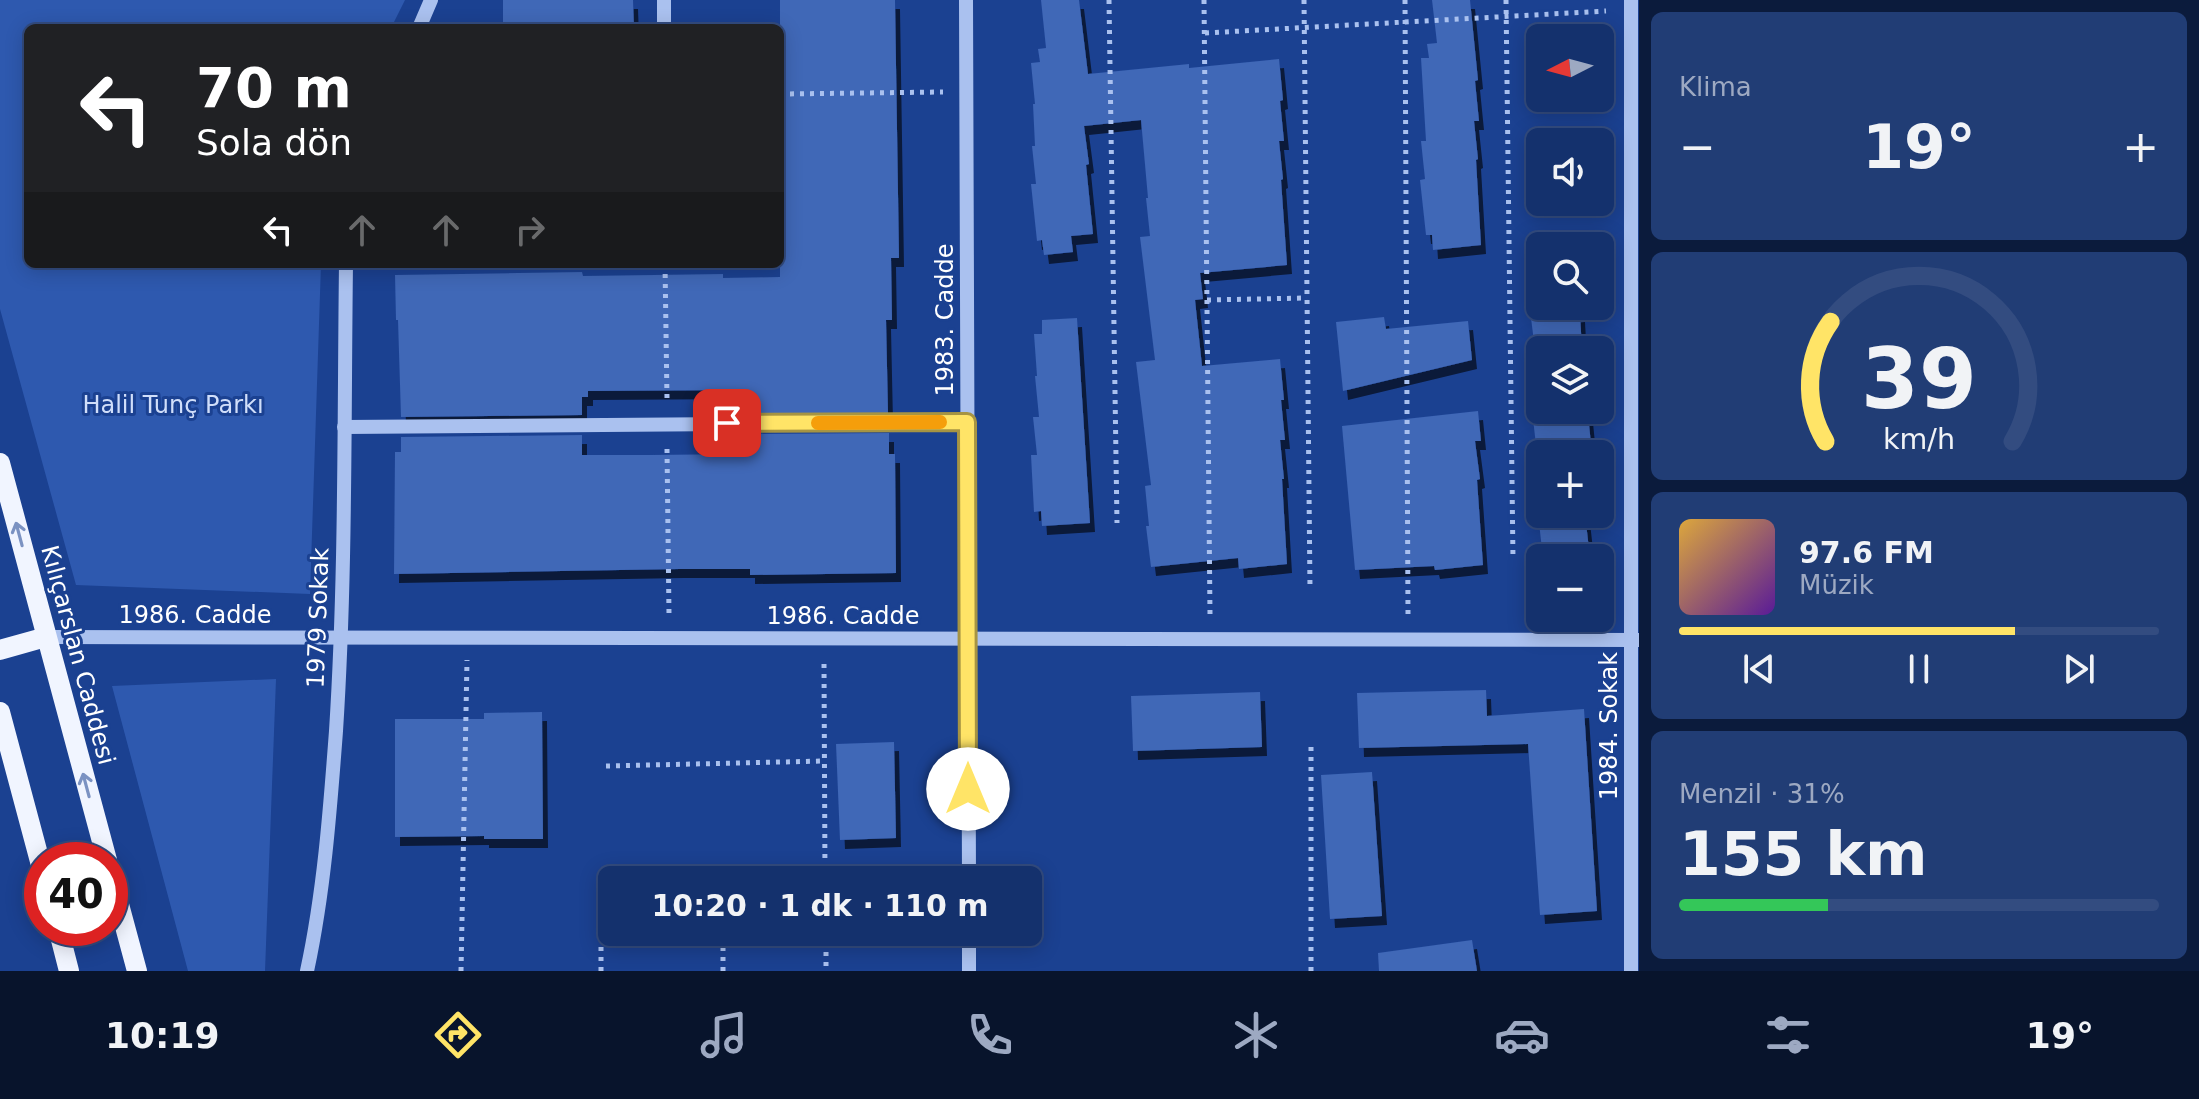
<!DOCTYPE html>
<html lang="tr">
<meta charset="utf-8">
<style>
:root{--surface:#14316d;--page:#213d75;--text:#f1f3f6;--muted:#9da9c2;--line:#334c80;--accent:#ffe467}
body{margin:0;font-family:"DejaVu Sans",sans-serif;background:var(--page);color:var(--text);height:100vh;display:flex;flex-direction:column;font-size:30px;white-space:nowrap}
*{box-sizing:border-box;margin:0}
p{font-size:26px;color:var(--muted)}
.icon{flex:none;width:44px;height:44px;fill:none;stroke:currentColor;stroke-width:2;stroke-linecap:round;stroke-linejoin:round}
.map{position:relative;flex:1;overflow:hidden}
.details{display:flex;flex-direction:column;gap:12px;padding:12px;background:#0b1b3c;width:560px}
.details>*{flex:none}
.hud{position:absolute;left:24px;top:24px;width:760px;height:244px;border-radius:12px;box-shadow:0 4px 20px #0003,0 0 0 2px var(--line);background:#202124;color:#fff;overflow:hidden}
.needle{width:52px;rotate:264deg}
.buttons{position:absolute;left:1526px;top:24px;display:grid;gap:16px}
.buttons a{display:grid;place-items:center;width:88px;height:88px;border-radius:12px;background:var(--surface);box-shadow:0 4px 20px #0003,0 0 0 2px var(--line);font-size:40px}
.speed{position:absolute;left:24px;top:842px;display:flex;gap:16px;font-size:40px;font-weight:700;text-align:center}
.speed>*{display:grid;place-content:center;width:104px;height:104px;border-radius:50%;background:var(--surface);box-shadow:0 4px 20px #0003,0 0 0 2px var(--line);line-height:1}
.speed .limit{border:12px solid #d22;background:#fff;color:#111}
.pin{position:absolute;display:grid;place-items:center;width:68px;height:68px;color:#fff;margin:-34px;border-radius:16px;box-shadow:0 4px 12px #0006}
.me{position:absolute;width:88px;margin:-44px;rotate:0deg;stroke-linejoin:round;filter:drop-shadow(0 0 6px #0008)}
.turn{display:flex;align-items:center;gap:28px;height:168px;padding:0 40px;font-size:36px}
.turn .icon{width:104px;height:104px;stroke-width:2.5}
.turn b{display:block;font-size:56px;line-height:68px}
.lanes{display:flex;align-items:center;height:76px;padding:0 40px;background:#0003;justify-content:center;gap:40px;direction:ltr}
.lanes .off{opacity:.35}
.big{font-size:60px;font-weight:800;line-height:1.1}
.details .widget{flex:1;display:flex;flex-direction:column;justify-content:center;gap:12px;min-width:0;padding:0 28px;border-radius:12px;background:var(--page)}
.details .dial{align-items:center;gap:0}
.dial svg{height:208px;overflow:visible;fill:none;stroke:var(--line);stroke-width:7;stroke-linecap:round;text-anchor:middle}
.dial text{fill:var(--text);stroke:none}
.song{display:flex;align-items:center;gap:24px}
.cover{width:96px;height:96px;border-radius:12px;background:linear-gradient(135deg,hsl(40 70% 55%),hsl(270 70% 35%))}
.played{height:8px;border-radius:4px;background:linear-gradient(90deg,var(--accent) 70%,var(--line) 70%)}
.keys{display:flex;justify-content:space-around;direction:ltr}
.heat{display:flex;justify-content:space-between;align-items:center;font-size:44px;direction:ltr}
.charge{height:12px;border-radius:6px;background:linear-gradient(90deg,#34c759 31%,var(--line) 0)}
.trip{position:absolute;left:598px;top:866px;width:444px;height:80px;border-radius:12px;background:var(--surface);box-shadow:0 4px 20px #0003,0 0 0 2px var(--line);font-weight:800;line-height:80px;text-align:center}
.dock{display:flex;height:128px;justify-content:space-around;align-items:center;background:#08142c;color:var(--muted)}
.dock .icon{width:56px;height:56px}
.dock .active{color:var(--accent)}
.dock b{font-size:36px;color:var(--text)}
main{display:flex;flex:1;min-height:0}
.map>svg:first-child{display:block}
.green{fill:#2e59af}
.building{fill:#3f67b7;filter:url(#shadow)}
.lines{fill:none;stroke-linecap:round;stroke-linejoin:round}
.path{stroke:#aac1ef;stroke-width:5;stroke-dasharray:4 6;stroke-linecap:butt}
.minor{stroke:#aac1ef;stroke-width:14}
.major{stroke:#f1f5ff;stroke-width:20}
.oneway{stroke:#7b92c2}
.route-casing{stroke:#a69443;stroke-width:20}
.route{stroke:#ffe467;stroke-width:14}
.slow{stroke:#f59e0b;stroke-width:14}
.labels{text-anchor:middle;stroke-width:6;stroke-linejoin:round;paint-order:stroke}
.street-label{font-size:24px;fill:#fff;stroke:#1b4191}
.park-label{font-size:24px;fill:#d0defa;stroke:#1b4191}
</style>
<main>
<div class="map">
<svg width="1639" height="971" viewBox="0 0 1639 971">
<defs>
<filter id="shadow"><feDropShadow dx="5" dy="9" stdDeviation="0" flood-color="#0009"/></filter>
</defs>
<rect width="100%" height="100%" fill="#1b4191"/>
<g class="green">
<path d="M0 0H405L391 28H28V264H321L310 594 76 585 0 309Z"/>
<path d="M276 679 265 971H188L112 686Z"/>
</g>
<g class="building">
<path d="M503 0H633L634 28H503Z"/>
<path d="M780 0H895L899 258H891L892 320H886L888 413 742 414V390L588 391V397H582V415L401 417 398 320H396L395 275 582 272 583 276 723 274V278L780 277Z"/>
<path d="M1041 0H1079L1088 74 1189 64V68L1279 59 1283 100 1280 101 1284 141H1279L1283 179 1281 180 1287 265 1200 273 1203 299 1195 300 1202 366 1280 359 1284 400H1281L1285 440H1280L1284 479H1282L1287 564 1239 569 1238 558 1151 567 1146 526H1149L1145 486 1151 485 1136 362 1155 360 1140 237 1150 236 1146 198H1148L1141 120 1084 126 1089 164 1086 165 1093 234 1071 236 1073 252 1044 255 1042 240 1037 241 1031 184H1036L1032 146H1035L1033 104H1035L1031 63 1040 62 1038 49 1046 48Z"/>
<path d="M1432 0H1470L1478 80 1475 81 1479 121H1474L1478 159 1476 160 1481 245 1433 250 1432 235H1426L1420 180 1425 179 1421 141H1426L1421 58H1429L1427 44 1437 43Z"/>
<path d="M1580 313 1582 350H1535L1531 318Z"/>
<path d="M1384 317 1386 329 1468 321 1472 360 1343 391 1336 322Z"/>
<path d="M1077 318 1090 523 1042 526 1041 511 1034 512 1031 455H1037L1033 417H1039L1035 376H1037L1034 334H1042V320Z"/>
<path d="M1532 410H1584V415L1588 414 1592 454H1537Z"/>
<path d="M1478 411 1481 441H1475L1480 479 1477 480 1483 565 1435 570 1434 566 1355 570 1342 426Z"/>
<path d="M889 433V454H895L896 573 750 575V569H679L394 574 395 452H401V437L582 435V455H649L743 454 742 434Z"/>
<path d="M1538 514H1585L1589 549H1586L1587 558H1543Z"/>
<path d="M1486 690 1487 716 1584 709 1597 911 1540 915 1528 744 1359 748 1357 693Z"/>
<path d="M1260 692 1262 747 1133 751 1131 696Z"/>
<path d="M542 712 543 839H484V836L395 837V719H484V713Z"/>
<path d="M894 742 896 838 840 840 836 744Z"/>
<path d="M1372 772 1382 916 1330 919 1321 775Z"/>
<path d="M1472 940 1477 971H1379L1378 953Z"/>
</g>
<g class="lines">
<g class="path">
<path d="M1109 0 1117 523"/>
<path d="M1204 0 1210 614"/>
<path d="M1304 0 1310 588"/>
<path d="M1405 0 1408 614"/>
<path d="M1506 0 1513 560"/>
<path d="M1205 33 1606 11"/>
<path d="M780 94 943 92"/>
<path d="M665 264 667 399"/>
<path d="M1207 300 1307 298"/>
<path d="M667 449 669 615"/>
<path d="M824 664 825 880"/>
<path d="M606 766 825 761"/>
<path d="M826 932V971"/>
<path d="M461 971 467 660"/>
<path d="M601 971V936L788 932"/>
<path d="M723 971V933"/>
<path d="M1311 971V745"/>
</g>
<g class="minor">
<path d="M664 0V28"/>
<path d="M966 0 969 880"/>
<path d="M1631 0V971"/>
<path d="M419 28 431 0"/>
<path d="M344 427 967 422"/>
<path d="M46 637 1639 640"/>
<path d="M969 932V971"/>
<path d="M307 971C324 892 330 811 336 731 346 575 344 419 346 264"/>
</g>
<g class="major">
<path d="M0 463 107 860"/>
<path d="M0 650 46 637"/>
<path d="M0 712 42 869"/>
<path d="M110 871 137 971"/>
<path d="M58 928 69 971"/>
</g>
</g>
<defs><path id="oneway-shaft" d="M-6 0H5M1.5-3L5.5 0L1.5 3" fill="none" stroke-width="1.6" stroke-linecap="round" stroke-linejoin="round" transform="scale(2)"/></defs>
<g class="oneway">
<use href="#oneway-shaft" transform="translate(19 534) rotate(-105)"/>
<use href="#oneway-shaft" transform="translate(86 785) rotate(-105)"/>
</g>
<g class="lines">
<defs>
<path id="route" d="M727 423 967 422 968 789"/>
</defs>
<use href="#route" class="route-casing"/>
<use href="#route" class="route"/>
<path class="slow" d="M818 423 940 422"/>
</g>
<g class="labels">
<g class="street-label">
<text transform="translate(945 320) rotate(-90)" y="8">1983. Cadde</text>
<text x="195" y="623">1986. Cadde</text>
<text x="843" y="624">1986. Cadde</text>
<text transform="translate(318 618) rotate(-88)" y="8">1979 Sokak</text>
<text transform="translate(78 655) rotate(75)" y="8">Kılıçarslan Caddesi</text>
<text transform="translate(1609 726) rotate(-90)" y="8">1984. Sokak</text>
</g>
<g class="park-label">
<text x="173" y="413">Halil Tunç Parkı</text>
</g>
</g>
</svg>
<div class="buttons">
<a><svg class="needle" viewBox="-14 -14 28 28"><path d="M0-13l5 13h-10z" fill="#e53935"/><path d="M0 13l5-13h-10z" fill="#9da9c2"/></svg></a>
<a><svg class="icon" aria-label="sound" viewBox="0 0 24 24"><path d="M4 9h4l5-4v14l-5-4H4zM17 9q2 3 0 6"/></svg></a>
<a><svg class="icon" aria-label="search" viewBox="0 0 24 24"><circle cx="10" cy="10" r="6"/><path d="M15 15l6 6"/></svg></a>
<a><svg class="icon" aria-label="layers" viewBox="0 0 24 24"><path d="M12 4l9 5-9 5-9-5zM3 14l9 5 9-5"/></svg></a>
<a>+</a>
<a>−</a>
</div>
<div class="speed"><div class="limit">40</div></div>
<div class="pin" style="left:727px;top:423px;background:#d93025"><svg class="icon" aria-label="arrive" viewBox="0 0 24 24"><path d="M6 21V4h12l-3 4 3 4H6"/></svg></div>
<svg class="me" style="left:968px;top:789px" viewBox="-20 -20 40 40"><circle r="19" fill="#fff"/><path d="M0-13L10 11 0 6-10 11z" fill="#ffe467"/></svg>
<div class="trip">10:20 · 1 dk · 110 m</div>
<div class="hud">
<div class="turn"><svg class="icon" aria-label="left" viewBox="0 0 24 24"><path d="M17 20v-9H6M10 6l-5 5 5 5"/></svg><div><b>70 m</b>Sola dön</div></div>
<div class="lanes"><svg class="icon" aria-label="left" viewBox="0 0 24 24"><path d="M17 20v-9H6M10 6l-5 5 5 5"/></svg><svg class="icon off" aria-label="ahead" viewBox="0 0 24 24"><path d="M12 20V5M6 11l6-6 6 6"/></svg><svg class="icon off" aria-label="ahead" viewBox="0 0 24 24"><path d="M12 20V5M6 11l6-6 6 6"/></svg><svg class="icon off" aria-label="right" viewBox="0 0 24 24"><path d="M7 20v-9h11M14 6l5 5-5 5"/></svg></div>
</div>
</div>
<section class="details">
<div class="widget"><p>Klima</p>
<div class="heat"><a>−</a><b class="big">19°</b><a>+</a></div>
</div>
<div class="widget dial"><svg viewBox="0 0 100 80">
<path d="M14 69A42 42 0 1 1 86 69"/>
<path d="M14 69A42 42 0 0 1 16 23" stroke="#ffe467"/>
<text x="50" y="56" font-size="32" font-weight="700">39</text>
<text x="50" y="72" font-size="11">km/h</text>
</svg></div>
<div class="widget">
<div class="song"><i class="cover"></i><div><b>97.6 FM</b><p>Müzik</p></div></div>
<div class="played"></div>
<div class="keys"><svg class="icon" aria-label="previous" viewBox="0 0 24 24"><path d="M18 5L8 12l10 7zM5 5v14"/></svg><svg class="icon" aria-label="pause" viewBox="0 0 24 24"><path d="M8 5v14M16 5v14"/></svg><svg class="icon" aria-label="next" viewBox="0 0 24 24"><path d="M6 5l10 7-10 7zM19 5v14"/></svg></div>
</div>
<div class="widget"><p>Menzil · 31%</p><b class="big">155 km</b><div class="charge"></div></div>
</section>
</main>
<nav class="dock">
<b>10:19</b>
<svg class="icon active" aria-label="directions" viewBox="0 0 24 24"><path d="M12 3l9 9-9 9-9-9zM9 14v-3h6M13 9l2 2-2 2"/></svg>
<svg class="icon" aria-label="music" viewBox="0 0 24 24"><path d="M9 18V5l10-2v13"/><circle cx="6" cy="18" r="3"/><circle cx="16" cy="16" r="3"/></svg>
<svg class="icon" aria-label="phone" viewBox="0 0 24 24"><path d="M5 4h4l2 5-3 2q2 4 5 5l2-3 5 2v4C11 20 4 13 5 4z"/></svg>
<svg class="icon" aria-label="climate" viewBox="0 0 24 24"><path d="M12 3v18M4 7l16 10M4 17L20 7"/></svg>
<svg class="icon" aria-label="car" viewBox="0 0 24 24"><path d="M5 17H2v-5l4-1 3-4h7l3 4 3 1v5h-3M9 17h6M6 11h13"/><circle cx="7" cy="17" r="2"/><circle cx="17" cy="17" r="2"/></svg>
<svg class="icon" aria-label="filters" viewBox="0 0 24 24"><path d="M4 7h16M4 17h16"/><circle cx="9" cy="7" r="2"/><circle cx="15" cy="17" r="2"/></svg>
<b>19°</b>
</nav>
